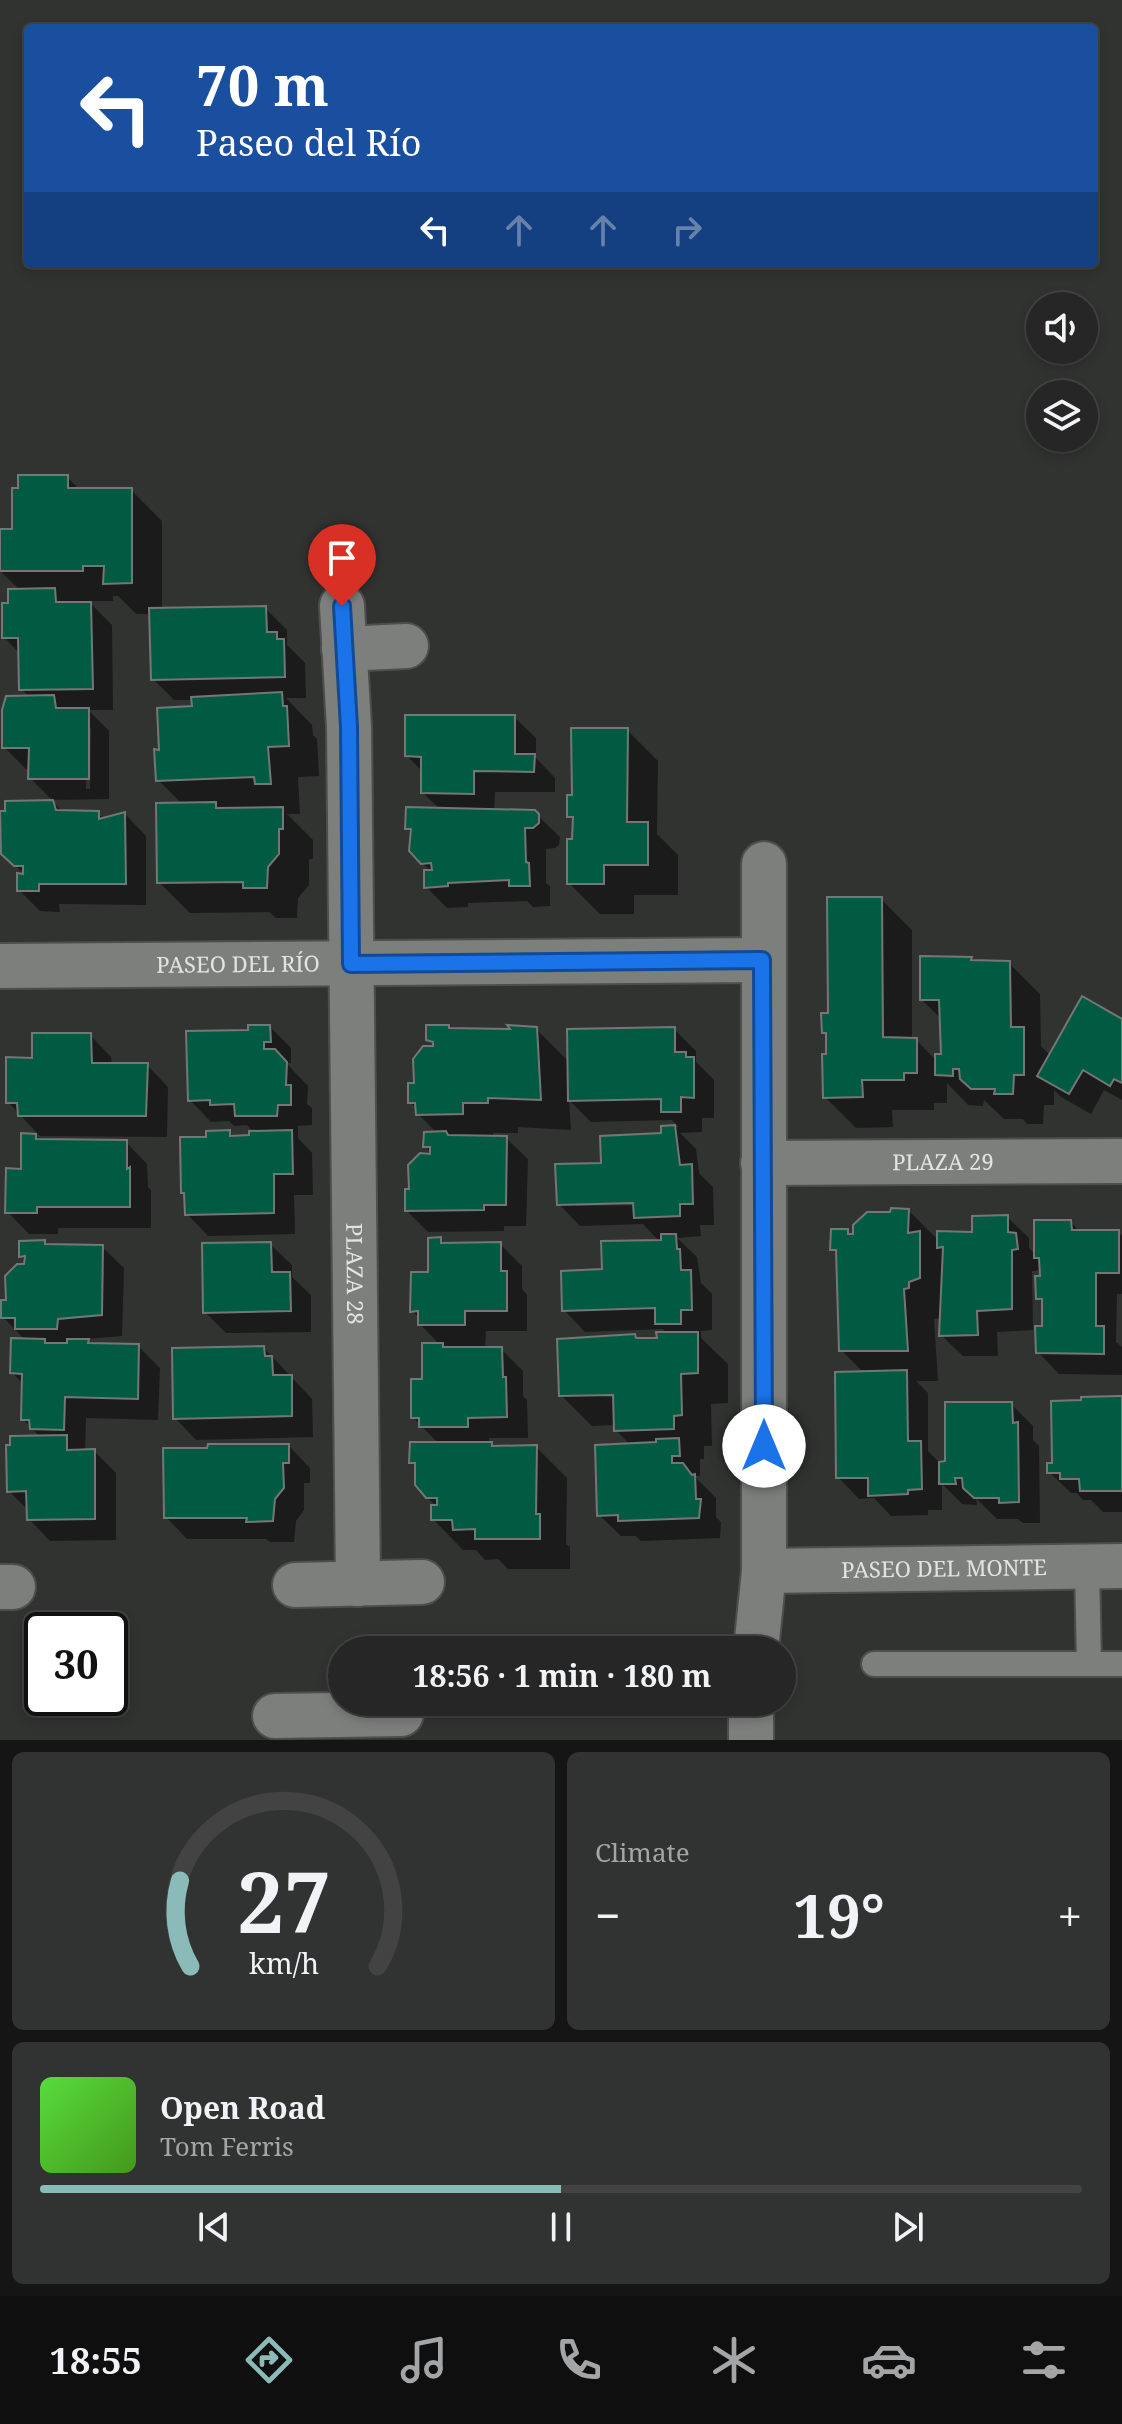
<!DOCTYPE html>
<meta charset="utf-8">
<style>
:root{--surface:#252625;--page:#313232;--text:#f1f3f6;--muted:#a3a5a7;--line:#424342;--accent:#8bbbb9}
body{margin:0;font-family:"Noto Serif",serif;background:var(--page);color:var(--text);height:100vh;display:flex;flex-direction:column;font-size:30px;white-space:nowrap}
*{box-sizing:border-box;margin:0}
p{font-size:26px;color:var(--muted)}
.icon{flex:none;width:44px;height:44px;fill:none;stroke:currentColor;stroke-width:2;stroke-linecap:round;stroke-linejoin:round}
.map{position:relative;height:1740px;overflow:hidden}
.sheet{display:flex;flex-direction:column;gap:12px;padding:12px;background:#141514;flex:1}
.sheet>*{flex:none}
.banner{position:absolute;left:24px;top:24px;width:1074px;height:244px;border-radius:8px;box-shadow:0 4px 12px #0003,0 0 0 2px var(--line);background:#1a4fa0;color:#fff;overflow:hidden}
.fabs{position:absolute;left:1026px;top:292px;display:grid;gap:16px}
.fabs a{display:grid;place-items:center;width:72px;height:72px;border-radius:50%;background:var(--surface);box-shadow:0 4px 12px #0003,0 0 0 2px var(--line);font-size:40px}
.speed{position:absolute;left:24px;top:1612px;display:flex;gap:16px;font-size:40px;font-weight:700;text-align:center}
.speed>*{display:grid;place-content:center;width:104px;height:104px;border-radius:50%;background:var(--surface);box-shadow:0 4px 12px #0003,0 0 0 2px var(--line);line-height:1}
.speed .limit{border:4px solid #111;border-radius:12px;background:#fff;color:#111}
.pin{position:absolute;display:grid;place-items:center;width:68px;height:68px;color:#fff;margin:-82px -34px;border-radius:50% 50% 50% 0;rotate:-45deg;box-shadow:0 0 8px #0007}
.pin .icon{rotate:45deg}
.me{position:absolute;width:88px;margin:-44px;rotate:0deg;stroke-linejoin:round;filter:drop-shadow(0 0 6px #0008)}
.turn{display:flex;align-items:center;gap:28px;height:168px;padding:0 40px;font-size:36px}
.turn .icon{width:104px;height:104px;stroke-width:2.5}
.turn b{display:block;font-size:56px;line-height:68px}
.lanes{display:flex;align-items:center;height:76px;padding:0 40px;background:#0003;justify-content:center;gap:40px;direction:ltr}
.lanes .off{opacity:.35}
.big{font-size:60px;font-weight:700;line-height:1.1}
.sheet .widget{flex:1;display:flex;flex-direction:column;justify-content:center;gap:12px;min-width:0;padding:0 28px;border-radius:12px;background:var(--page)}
.sheet .dial{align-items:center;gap:0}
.dial svg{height:208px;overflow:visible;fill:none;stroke:var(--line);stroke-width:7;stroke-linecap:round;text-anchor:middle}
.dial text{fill:var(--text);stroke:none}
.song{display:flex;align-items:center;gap:24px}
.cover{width:96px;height:96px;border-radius:12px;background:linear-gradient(135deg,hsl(110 70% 55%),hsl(100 70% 35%))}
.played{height:8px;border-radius:4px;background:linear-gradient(90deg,var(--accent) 50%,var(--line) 50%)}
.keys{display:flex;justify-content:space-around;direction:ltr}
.heat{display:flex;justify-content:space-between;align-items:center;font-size:44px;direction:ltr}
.sheet .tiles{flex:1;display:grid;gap:12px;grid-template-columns:1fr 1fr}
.widget:last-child{grid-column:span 2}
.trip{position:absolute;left:328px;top:1636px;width:468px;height:80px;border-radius:40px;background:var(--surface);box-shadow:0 4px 12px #0003,0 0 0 2px var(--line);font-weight:700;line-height:80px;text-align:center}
.tab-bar{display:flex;height:128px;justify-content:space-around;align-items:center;background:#0f0f0f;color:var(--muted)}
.tab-bar .icon{width:56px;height:56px}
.tab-bar .active{color:var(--accent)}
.tab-bar b{font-size:36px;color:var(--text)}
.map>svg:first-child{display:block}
.shadow{fill:#0007;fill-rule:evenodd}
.building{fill:#015b43;stroke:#747775;stroke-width:2}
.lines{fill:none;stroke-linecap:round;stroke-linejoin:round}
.lane-casing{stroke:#4d4f4d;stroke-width:28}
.street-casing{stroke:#4d4f4d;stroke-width:48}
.lane{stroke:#7d7f7d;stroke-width:24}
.street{stroke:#7d7f7d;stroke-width:44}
.route-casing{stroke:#114b97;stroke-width:20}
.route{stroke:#1a73e8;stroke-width:14}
.labels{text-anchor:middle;stroke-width:8;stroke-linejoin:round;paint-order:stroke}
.street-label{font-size:22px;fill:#e2e4e2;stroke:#313331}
</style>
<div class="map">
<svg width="1122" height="1740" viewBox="0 0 1122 1740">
<rect width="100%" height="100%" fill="#313331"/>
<g class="shadow">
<path d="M67 477 80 490H131L162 521V610L265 608 287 630V645L305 663 306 698H286L312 725 313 735 317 739 319 776 298 777 300 814H287L313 840V859H309V885L298 898 297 918H276L269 912 190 913 159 882 182 804 158 780 161 752 194 708V700H174L153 679 151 614H136L118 596H113V601H88L112 625 113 710H88L109 731V799L52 800 30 778V769H26L4 747 30 697 21 689 20 654 4 637 10 605 20 590 0 571V531H14ZM87 728H91L90 789H86Z"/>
<path d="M514 717 536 738V758L555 778V792H495L494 811 534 812 560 837 559 845 555 848 546 849V883L550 886V906L533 907 527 901 468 903V907L447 908 426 887 432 872 423 863 412 833 407 828 440 809 423 793V772L407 756Z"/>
<path d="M627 730 658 761 657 834 678 855V895H634V914H600L569 883 575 822 569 816 574 796Z"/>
<path d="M53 802 63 812 98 813 104 820 125 814 146 836V905L59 904 60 912 40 911 19 890 26 876 3 853 0 813Z"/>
<path d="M881 899 912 930V1040H916L937 1061 943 1056 942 1020 922 1000 971 959 974 962 1009 963 1040 994 1041 1046 1051 1056 1122 1021V1100L1104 1090 1091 1114 1061 1097 1054 1090V1105H1044L1043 1124H1027L1023 1119H1004L984 1100 983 1106 968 1105 947 1083V1103H934V1110H892L893 1127 856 1128 825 1097 828 1056V1037L824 1032Z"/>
<path d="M270 1027 291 1048V1063H286L308 1086 307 1104 312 1108V1125L298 1126V1138L312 1153 313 1195H294L295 1234 208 1236 187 1214 186 1196 183 1192 208 1139 229 1132 235 1138 251 1137 254 1133 247 1125 234 1126 229 1121 211 1122 190 1100 250 1032Z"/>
<path d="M448 1027 452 1030 536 1029 569 1062 674 1029 696 1051V1062L714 1080V1118H702V1132L680 1133 696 1149 699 1173 713 1187 714 1225H700L701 1236 677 1238 697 1257 701 1283 712 1294V1330L701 1331V1338L728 1364V1403L711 1404 712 1446H704V1459H700V1476H694L716 1498V1517L721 1522 720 1538 641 1541 636 1536H621L599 1515 631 1446 616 1430V1425L592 1426 561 1395 635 1336 638 1340H659L668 1334 663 1329 585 1332 564 1310 604 1271 660 1242 643 1224 580 1226 559 1204 603 1165 663 1135V1128L679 1127 672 1120 591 1122 569 1100 571 1130 518 1127V1133H493V1138H506L528 1159 526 1226H504V1231L428 1232 407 1211 411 1191 432 1156V1153L425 1146 437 1133 418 1114 417 1109 410 1102 416 1085 437 1048 428 1039ZM643 1201V1205L576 1206V1202Z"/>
<path d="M90 1035 111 1057 112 1065H147L168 1087 167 1137 36 1136 41 1141 126 1142 147 1164 148 1187 151 1190V1228H58V1234H29L8 1212 23 1171V1135L40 1136 8 1102 34 1060Z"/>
<path d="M909 1211 939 1241 973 1234 1007 1217 1029 1238V1248L1036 1255 1071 1222 1080 1232H1118L1122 1236V1294H1117L1116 1342 1122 1347V1375L1059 1374 1038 1352 1044 1328V1304L1038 1298 1042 1270 1032 1271 1033 1330 997 1332 998 1356H963L941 1335 942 1318 934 1319 938 1381H916L928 1393V1451L941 1464 947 1463 1011 1404 1033 1426V1440L1039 1446 1040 1523H1023L1018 1519H997L976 1498 977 1505 962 1504 942 1484V1510H928V1515L891 1516 874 1498 859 1499 838 1477 864 1373 841 1350 838 1255 832 1249 847 1231 855 1239Z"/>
<path d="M440 1239 445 1245 500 1244 522 1266V1289L527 1295V1331H486L485 1349H501L523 1371V1396L527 1400 528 1438H489V1444L495 1448 536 1447 567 1478 566 1544 570 1547V1569H508L498 1559 485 1560 476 1550H463L433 1519 437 1507 427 1497 417 1468 411 1462 439 1444 413 1417 424 1381 440 1345 420 1324V1318L412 1311 430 1274Z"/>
<path d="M44 1242 48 1246 102 1247 124 1268 122 1336 86 1339 92 1345 138 1346 160 1368 158 1420 86 1418 85 1451H94L116 1473V1540L50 1541 29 1519V1511L9 1491 40 1437 23 1419 24 1385 12 1372 26 1341 3 1317 8 1302 26 1266 27 1261 21 1256Z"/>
<path d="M270 1244 292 1265V1277L311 1295V1332L226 1333 205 1312Z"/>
<path d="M264 1348 312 1399 313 1437 196 1440 175 1418Z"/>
<path d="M1122 1398V1512H1103L1091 1500H1083L1077 1493H1071L1049 1472Z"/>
<path d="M289 1446 310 1468V1483H304V1510L296 1521 294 1542H270L266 1539H187L166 1517Z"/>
</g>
<g class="building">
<path d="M18 475H68V488H132V583L103 584 104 566H83V571H0V529H12V488H18Z"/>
<path d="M55 588 56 602H91L93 689 19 690 18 638H2V603H8V589Z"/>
<path d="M266 606 267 632H277V639H284L285 677 151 680 149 608Z"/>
<path d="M282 692 283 706H287L289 746 268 747 271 784H255L254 777 156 781 154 749 159 750 157 708 192 706 191 697Z"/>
<path d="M54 695 56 708H89V779H28L29 748H2V710L6 696Z"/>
<path d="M405 715H515V754H535L534 772 474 771V794L421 793V757L405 756Z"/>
<path d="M571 728H628L627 822H648V865H604V884H567V839H572L573 817H567V795H572Z"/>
<path d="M53 800 56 810 99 811V819L125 812 126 884H39V891H17V873L23 874V866H14L1 854 0 811H5V801Z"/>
<path d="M216 802V808L283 807V829H279V854L268 867 267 888H243V882L157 883 156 803Z"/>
<path d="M406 807 535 810 539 814V823L533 828H525L526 862 529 863 530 886H509V880L448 883V886L424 888V870H432L431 863 421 864 409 851 411 829H405Z"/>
<path d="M827 897H882L883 1037 917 1038V1073H904V1080H862L863 1097 823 1098 822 1054H826V1033H822L821 1013H828Z"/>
<path d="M920 956 972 957 971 960 1010 961 1011 1027H1024V1075H1014L1013 1094H994L995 1089H971L960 1079 959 1069H953V1076L935 1075V1054H941L939 1000H920Z"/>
<path d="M1082 996 1122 1019V1083L1114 1079 1110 1086 1083 1070 1069 1094 1037 1076Z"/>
<path d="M248 1025H270L271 1042H264V1049H275L287 1062 286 1085H291V1105H278L277 1116H235L234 1104 210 1105V1100L188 1101 186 1031 248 1030Z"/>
<path d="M426 1025H449V1028L510 1029 507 1025 537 1027 541 1100 488 1098V1103H463V1114L416 1115 415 1103H408V1083H414L413 1059 423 1046H433V1042L426 1040Z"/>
<path d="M675 1027V1052H686V1057H694V1098L681 1097V1112H661V1099L568 1101 567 1029Z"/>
<path d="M32 1033H91L92 1063H148L146 1116H18L17 1103H6V1057L32 1058Z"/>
<path d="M675 1125 680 1165 692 1164 693 1204H680V1216L634 1218 633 1203 557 1205 555 1164 601 1163 600 1136 661 1133V1126Z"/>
<path d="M230 1130V1136L249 1135V1131L292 1130 293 1174H274V1213L185 1215 184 1193H181L180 1137H206V1131Z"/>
<path d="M446 1131 448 1135 507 1136 506 1205H484V1210L405 1211V1189H409L408 1165 420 1153 430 1154V1147H423L424 1132Z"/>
<path d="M21 1133 36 1134V1139L127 1140V1169L130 1167V1207H37V1213H5L6 1168 21 1169Z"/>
<path d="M891 1208 909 1209 908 1233 920 1231V1278L909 1282V1288L904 1289 908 1351H839L836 1250H830L831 1229H848V1234H853V1225L867 1212H890Z"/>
<path d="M1008 1215V1232L1016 1233 1018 1249 1012 1250V1309L977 1311 978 1335 939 1336 943 1247 937 1248V1231L972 1232V1216Z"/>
<path d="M1034 1220H1071L1072 1230H1119V1273H1096V1326H1104V1354L1036 1353 1035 1326H1042V1299H1036L1035 1276H1040L1039 1258H1034Z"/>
<path d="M661 1234H676L677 1249H680L681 1270H691L692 1310H681V1324H655V1308L562 1311 561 1271 602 1269 601 1241 661 1240Z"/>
<path d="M441 1237V1243L501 1242V1271H507V1311H465V1325H418V1311L410 1312 411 1272H428V1238Z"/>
<path d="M45 1240V1244L103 1245 102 1315 58 1319 57 1329H15V1318H1V1300H6L5 1276 17 1264H24L25 1256 19 1257V1241Z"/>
<path d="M271 1242 272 1272H290L291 1311 203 1313 202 1243Z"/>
<path d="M656 1332H698V1373L681 1374 682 1415 674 1416V1429L614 1431 613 1395 559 1396 557 1339 635 1334 636 1338H657Z"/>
<path d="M11 1338 45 1339V1343H67V1339H89L88 1343 139 1344 138 1399 65 1397 64 1430 30 1429 29 1420H21L22 1374 10 1373Z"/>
<path d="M422 1343H443V1347H502L503 1377H506L507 1417 468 1418V1427H419V1418H411V1379H422Z"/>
<path d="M264 1346 265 1356H272L273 1375H292V1416L173 1419 172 1348Z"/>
<path d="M907 1370 908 1441H921L922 1489 908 1490V1494L868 1496V1478H836L835 1372Z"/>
<path d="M1119 1396H1122V1491H1080L1079 1479H1060V1473H1047V1463H1052L1051 1401 1081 1400V1397Z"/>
<path d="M945 1402H1012L1013 1423 1018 1422 1019 1502 999 1503V1498H974L963 1488 962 1478H955L956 1484H939V1462L945 1461Z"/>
<path d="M67 1435V1450L95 1449V1519L27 1520 26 1491 7 1492 6 1445H10V1436Z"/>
<path d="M679 1438 680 1456H672V1463H683L692 1475 695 1474 696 1499H701L699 1518 618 1521V1515L597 1516 595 1445 656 1442V1439Z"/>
<path d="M410 1442H492V1446L537 1445 536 1514H540V1539H475V1529L453 1530 452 1520H431V1505H437V1498H426L415 1485V1463H409Z"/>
<path d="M208 1444H289V1463H283L284 1488 275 1499 273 1521 246 1522 247 1518H164L163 1448H207Z"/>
</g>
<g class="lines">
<defs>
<g id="lane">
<path d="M1087 1566 1089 1664H1122"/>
<path d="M874 1664H1089"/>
</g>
<g id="street">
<path id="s1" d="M342 606 349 727 358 1584"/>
<path d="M344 649 406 646"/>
<path id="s2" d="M0 966 762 960"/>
<path id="s3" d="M763 1163 1122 1161"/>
<path id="s4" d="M764 1571 1122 1566"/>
<path d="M295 1585 422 1582"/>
<path d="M0 1587H13"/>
<path d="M756 1650 764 1571V864"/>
<path d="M751 1702V1740"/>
<path d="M275 1716 401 1714"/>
</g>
</defs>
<use href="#lane" class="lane-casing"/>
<use href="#street" class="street-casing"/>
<use href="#lane" class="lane"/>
<use href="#street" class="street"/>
</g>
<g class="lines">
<defs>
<path id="route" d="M342 606 349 727 351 964 762 960 764 1446"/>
</defs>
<use href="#route" class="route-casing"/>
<use href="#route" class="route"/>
</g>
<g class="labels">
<g class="street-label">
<text dy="8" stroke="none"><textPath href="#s2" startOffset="238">PASEO DEL RÍO</textPath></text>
<text dy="8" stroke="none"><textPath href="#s3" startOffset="180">PLAZA 29</textPath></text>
<text dy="8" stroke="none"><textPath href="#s1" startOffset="668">PLAZA 28</textPath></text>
<text dy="8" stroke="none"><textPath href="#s4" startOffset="180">PASEO DEL MONTE</textPath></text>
</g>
</g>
</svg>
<div class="fabs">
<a><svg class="icon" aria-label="sound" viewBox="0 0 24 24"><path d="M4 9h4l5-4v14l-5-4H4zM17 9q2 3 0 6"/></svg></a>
<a><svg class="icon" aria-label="layers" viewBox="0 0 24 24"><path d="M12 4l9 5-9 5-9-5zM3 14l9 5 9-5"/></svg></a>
</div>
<div class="speed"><div class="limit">30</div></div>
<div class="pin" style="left:342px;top:606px;background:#d93025"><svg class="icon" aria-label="arrive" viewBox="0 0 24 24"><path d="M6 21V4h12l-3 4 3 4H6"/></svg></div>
<svg class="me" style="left:764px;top:1446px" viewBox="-20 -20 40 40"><circle r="19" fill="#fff"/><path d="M0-13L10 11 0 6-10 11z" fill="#1a73e8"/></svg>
<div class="trip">18:56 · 1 min · 180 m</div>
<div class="banner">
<div class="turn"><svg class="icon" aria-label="left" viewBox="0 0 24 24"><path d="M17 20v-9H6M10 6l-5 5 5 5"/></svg><div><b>70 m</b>Paseo del Río</div></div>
<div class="lanes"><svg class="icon" aria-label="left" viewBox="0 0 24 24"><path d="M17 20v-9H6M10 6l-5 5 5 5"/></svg><svg class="icon off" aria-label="ahead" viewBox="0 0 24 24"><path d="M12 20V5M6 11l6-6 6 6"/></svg><svg class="icon off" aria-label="ahead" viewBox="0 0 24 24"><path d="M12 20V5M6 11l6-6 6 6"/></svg><svg class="icon off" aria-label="right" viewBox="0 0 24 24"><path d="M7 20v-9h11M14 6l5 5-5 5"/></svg></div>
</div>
</div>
<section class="sheet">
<div class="tiles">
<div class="widget dial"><svg viewBox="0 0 100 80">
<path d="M14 69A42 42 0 1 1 86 69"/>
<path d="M14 69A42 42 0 0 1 10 36" stroke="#8bbbb9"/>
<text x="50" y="56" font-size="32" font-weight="700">27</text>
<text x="50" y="72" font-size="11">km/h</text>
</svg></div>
<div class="widget"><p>Climate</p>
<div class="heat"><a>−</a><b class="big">19°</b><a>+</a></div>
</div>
<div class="widget">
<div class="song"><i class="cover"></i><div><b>Open Road</b><p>Tom Ferris</p></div></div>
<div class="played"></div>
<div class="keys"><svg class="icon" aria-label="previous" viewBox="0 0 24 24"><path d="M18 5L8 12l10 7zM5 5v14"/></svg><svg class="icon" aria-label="pause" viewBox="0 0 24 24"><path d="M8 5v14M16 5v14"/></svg><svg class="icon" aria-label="next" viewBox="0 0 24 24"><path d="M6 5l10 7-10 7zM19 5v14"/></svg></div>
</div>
</div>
</section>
<nav class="tab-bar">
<b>18:55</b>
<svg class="icon active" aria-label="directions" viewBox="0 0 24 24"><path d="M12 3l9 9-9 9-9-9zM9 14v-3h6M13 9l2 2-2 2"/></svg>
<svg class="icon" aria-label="music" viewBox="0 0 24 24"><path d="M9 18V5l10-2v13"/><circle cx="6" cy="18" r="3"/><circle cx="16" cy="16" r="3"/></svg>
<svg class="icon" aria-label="phone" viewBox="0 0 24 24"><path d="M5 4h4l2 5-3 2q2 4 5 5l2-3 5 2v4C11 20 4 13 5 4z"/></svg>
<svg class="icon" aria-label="climate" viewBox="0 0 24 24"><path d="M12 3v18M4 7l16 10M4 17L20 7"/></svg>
<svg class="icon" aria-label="car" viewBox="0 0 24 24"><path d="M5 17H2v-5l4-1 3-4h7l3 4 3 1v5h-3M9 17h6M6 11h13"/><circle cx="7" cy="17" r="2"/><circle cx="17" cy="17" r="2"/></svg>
<svg class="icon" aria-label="filters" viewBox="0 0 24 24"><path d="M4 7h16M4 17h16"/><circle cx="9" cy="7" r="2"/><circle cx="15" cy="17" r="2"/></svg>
</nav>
